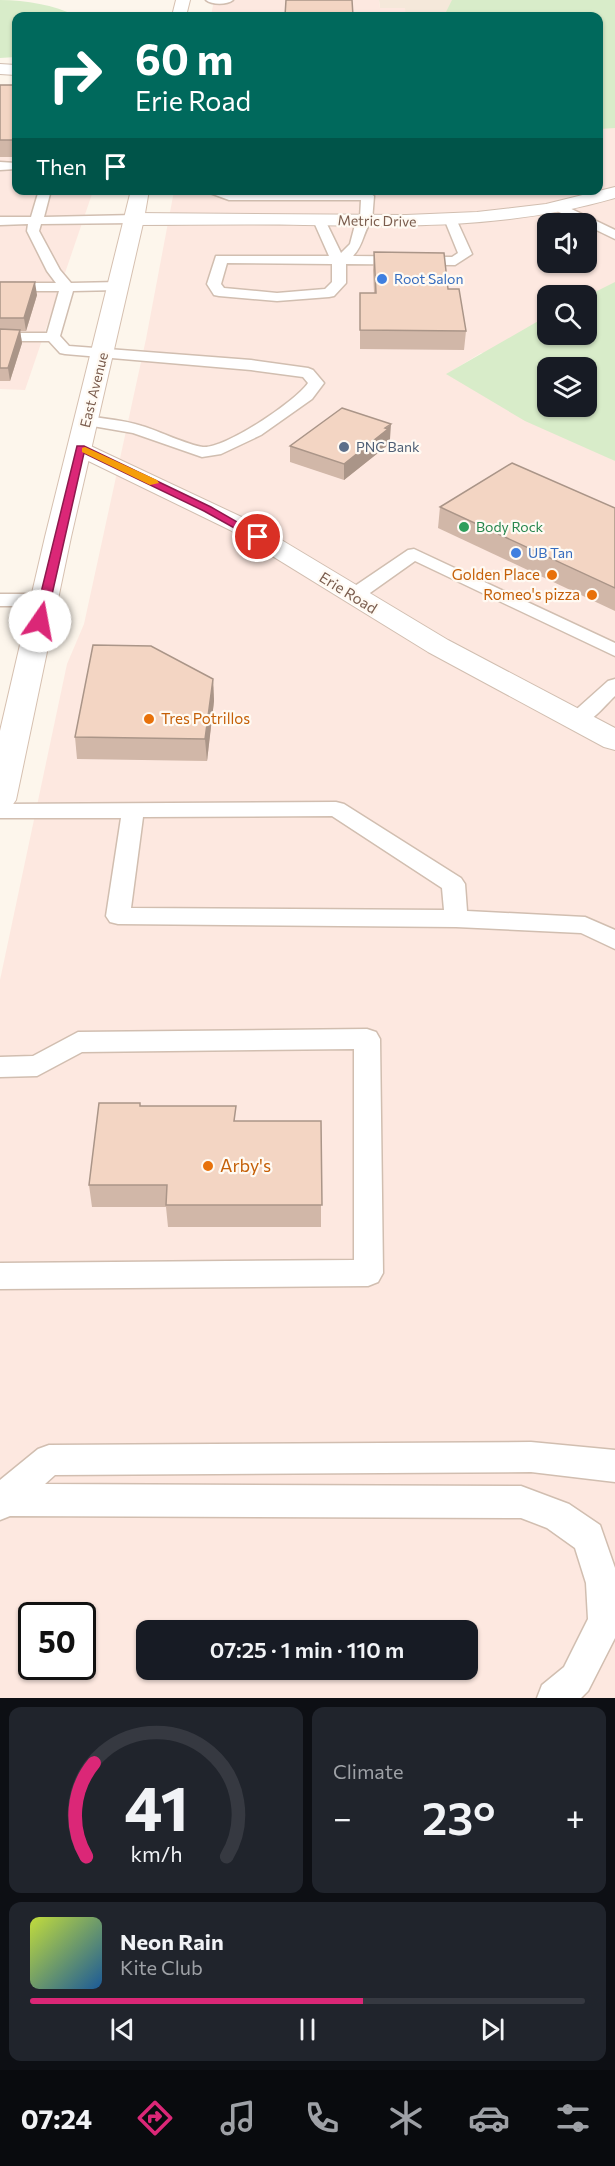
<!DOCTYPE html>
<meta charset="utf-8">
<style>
:root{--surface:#171b24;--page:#20242c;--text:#f1f3f6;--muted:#9ea1a6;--line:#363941;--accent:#db2777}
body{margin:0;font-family:Commissioner,sans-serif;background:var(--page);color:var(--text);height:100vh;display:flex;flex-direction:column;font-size:22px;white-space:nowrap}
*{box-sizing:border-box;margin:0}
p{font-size:20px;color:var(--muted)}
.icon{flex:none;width:33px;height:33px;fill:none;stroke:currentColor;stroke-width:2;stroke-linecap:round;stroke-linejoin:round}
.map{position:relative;height:1698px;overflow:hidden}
.side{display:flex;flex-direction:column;gap:9px;padding:9px;background:#0d0f14;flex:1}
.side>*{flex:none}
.guide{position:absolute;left:12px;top:12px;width:591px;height:183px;border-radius:12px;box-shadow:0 2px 4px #0004;background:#00695c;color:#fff;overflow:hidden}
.controls{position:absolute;left:537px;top:213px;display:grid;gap:12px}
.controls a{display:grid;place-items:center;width:60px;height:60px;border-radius:12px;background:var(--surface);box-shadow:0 2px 4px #0004;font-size:30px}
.speed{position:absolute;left:18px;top:1602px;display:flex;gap:12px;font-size:30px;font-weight:700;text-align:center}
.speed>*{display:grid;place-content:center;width:78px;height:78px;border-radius:50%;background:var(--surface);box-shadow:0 2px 4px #0004;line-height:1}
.speed .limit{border:3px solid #111;border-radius:9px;background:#fff;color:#111}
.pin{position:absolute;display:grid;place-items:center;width:51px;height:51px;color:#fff;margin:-26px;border:3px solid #fff;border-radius:50%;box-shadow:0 2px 6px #0007}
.me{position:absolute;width:66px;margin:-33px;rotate:12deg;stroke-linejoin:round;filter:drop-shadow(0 0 4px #0008)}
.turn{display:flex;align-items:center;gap:21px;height:126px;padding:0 24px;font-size:27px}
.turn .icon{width:78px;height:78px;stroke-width:2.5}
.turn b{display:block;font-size:42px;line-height:51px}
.then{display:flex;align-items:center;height:57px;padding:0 24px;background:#0003;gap:12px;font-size:22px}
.big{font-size:45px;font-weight:600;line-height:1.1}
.side .card{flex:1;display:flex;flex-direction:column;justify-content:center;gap:9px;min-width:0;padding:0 21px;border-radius:12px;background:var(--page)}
.side .dial{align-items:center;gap:0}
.dial svg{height:156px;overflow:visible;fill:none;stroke:var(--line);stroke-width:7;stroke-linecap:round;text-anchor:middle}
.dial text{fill:var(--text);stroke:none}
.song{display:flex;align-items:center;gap:18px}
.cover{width:72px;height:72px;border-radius:9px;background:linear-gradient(135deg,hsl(70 70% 55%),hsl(210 70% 35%))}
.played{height:6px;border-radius:3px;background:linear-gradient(90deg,var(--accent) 60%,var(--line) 60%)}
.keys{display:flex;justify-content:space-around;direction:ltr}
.heat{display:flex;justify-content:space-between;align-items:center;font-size:33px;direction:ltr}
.side .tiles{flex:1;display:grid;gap:9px;grid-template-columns:1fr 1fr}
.card:last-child{grid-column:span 2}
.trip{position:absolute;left:136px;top:1620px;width:342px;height:60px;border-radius:12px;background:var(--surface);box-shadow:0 2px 4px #0004;font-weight:600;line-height:60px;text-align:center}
.tab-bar{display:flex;height:96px;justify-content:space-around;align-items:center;background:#090b0e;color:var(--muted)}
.tab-bar .icon{width:42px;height:42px}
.tab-bar .on{color:var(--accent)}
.tab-bar b{font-size:27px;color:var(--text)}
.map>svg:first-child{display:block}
.residential{fill:#f5e8da}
.commercial{fill:#fde8e0;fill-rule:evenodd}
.green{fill:#d8ecc9;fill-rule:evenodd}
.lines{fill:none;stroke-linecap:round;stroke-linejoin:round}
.lane-casing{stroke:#d1beb0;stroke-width:3}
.street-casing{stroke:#d1beb0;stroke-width:2}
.secondary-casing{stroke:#d6c0b0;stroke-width:2}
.lane{fill:#fff;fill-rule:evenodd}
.street{fill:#fff;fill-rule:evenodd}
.secondary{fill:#fff;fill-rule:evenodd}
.wall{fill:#d1b7a8}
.shaded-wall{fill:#aa9588}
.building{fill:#f3d5c3;stroke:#aa9588;stroke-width:1.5}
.route{fill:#db2777;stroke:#8e194d;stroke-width:1.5}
.slow{fill:#f59e0b}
.shop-dot{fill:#3f7fe0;stroke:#fffaf3;stroke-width:2}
.service-dot{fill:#5c6f8a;stroke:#fffaf3;stroke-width:2}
.leisure-dot{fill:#2e9e5b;stroke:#fffaf3;stroke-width:2}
.food-dot{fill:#e8710a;stroke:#fffaf3;stroke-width:2}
.labels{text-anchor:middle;stroke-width:4.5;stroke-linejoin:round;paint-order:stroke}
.far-street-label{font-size:14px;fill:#7a5c4d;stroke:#fffaf3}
.far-shop-label{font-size:14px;fill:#366cbe;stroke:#fffaf3;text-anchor:start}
.far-service-label{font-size:14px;fill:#4e5e75;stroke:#fffaf3;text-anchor:start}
.far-leisure-label{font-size:14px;fill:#27864d;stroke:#fffaf3;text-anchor:start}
.food-label{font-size:15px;fill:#c56008;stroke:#fffaf3;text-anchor:end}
.street-label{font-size:15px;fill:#7a5c4d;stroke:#fffaf3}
.near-food-label{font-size:18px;fill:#c56008;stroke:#fffaf3;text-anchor:start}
</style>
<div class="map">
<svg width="615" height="1698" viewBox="0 0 615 1698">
<rect width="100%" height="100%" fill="#fdf6ec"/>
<path class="residential" d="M379 0H615L598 16H406L404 8H380Z"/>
<g class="commercial">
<path d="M214 0H379L380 8H405L406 16H211Z"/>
<path d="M615 20V328L587 330 586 296H548L547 333 492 353H481L447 374 615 461V1698H0V980L67 664 84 624 146 339 174 191 598 190 599 22ZM548 224H586V262H548ZM32 1616H82V1666H32ZM147 1630H468V1670H147Z"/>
<path d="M0 88H16V190L93 191 25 390 0 389Z"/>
</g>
<g class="green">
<path d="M0 0C27 0 53 5 77 16H16V57L0 58Z"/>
<path d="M452 0H615V128L599 129 598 16H444Z"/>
<path d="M615 282V461L525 421 446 374 547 316 548 334H586L587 296ZM548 368H586V406H548Z"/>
</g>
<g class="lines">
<defs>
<g id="lane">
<path d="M206 0H233C227 5 212 5 206 0Z"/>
<path d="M0 162 16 163V169L0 170Z"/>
<path d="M39 190H51L44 217 135 215 141 219 135 223 41 224 39 231 60 270 71 283 119 282 126 286 119 290 73 291 60 336 69 346 251 360 308 368 313 370 324 383 312 399 261 435 221 454 202 457 133 433 81 424 79 421 87 416C105 419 124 420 142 426 159 431 187 445 203 447 225 449 296 401 308 383L303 377 251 370 65 354 60 353 49 341H0V333H47L59 291H0V283H56L47 271 27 231 28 224 0 225V217H31Z"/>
<path d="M202 190 368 192 374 196 372 221C364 228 364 245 353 256L452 257 458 253 445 221 451 217 457 221 472 254 455 265 346 264V283L334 296 329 297 277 301 219 296 214 295 207 284 216 256H329L313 220 319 216 325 220 341 253 350 244 356 221 360 218 361 200H229ZM227 263 332 264V282L325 289 277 293 224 288 221 284Z"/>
<path d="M559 203 615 230V239L555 210 553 207Z"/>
<path d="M414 549 615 643V656L415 561 360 600H346L344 596 346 592 408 550Z"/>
<path d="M0 594H45L52 596 54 600 52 604 45 606H0Z"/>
<path d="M615 679V696C603 707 588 729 570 725L567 720 570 715 608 681Z"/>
<path d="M336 802 344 804 461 878 465 884 467 911 585 917 615 930V949L581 933 456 927 118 924 110 922 106 916 121 818H0V804ZM332 816 442 888 444 910 131 908 143 817Z"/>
<path d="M367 1029 376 1032 380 1039 383 1273 378 1282 368 1286 0 1289V1263L354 1260V1049L82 1052 37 1076 0 1077V1057L33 1056 78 1032Z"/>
<path d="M531 1442 615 1450V1482L531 1472 55 1475 45 1484 521 1486 569 1504 600 1525 615 1568V1638L588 1691 581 1698H537L542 1685 564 1667 588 1619 586 1583 575 1548 547 1528 521 1518 10 1516 0 1520V1480L38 1449 49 1445Z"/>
</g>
<g id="street">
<path d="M0 64 16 65V75L0 74Z"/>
<path d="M615 187V198C512 228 410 227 304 225 247 224 191 225 135 225L128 223 126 219 128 215 135 213 406 215 477 212 546 204Z"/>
<path d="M80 441 248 520 448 640 615 728V750L604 747 428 652 230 530 72 453 68 448 72 443Z"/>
</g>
<g id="secondary">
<path d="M176 0H190L186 16H172Z"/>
<path d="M131 190H149L144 219 71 537 16 800 11 807 0 811V731L45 537Z"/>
</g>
</defs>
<use href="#lane" class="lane-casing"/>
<use href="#street" class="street-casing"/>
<use href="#secondary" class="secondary-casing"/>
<use href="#lane" class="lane"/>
<use href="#street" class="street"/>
<use href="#secondary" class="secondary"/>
</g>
<g class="wall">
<rect x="0" y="85" width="16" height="72"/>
<path d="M374 252 448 289 466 331 464 350 360 349V293H374L373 270Z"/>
<path d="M0 282 37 295 26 331H20L22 343 10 381H0Z"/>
<path d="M390 439 388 441V445L344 480 290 462V446Z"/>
<path d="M440 507 615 508V611L438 528Z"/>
<path d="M213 679 214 701 207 761 77 759 75 737Z"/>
<path d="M141 1106 236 1121H321V1227H168L166 1207H92L89 1185Z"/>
</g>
<g class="shaded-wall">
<path d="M35 282 37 295 26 331 24 318Z"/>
<path d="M20 330 22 343 10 381 8 368Z"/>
<path d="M391 424 390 439 388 441V445L344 480V464Z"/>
<path d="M213 679 214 701 207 761 205 739Z"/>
</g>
<g class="building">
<path d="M286 0H352L353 16H285Z"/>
<rect x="0" y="85" width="16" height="55"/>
<path d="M374 252 444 253 448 289H459L466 331 360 330V293H376Z"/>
<path d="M0 282H35L24 318H0Z"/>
<path d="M0 329 20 330 8 368H0Z"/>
<path d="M342 408 391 424 385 428 388 429 344 464 290 446Z"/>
<path d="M512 463 615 508V588L440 507Z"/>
<path d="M93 645 151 646 213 679 205 739 75 737Z"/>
<path d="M99 1103H140V1106H236L234 1121H321L322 1205H166L167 1185H89Z"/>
</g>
<path class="route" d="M77 446H84L211 507 263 537 261 539H254L204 511 84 453 46 621 44 623H36L34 621Z"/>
<path class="slow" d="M85 447 157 480 159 483 150 485 82 452V448Z"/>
<g class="shop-dot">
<circle cx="382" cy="279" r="6"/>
<circle cx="516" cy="553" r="6"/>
</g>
<circle class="service-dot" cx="344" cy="447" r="6"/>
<circle class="leisure-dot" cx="464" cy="527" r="6"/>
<g class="food-dot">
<circle cx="552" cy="575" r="6"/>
<circle cx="592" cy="595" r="6"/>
<circle cx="149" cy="719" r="6"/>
<circle cx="208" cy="1166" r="6"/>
</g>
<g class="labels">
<g class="far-street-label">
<text transform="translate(377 221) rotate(1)" y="5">Metric Drive</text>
<text transform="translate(94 390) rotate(-76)" y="5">East Avenue</text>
</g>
<g class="far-shop-label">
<text x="394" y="284">Root Salon</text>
<text x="528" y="558">UB Tan</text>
</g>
<g class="far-service-label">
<text x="356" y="452">PNC Bank</text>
</g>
<g class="far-leisure-label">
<text x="476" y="532">Body Rock</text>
</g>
<g class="food-label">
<text x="540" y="580">Golden Place</text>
<text x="580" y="600">Romeo's pizza</text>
<text x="161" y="724" text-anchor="start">Tres Potrillos</text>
</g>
<g class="street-label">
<text transform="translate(348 593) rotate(32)" y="5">Erie Road</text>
</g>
<g class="near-food-label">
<text x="220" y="1172">Arby's</text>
</g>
</g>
</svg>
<div class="controls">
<a><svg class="icon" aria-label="sound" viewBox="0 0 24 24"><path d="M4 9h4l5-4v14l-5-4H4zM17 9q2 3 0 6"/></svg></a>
<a><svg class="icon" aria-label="search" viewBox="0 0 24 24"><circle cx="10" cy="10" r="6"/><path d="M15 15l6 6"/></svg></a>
<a><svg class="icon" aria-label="layers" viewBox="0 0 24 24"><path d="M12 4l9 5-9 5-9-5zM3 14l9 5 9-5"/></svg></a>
</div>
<div class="speed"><div class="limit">50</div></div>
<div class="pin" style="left:258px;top:537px;background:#d93025"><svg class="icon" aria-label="arrive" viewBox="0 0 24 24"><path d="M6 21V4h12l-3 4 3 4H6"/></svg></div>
<svg class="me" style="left:40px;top:621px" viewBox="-20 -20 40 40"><circle r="19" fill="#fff"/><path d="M0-13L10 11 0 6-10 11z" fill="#db2777"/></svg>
<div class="trip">07:25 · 1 min · 110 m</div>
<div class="guide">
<div class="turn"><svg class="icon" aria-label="right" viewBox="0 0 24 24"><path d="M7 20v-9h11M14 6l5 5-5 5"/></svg><div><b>60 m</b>Erie Road</div></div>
<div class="then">Then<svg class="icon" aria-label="arrive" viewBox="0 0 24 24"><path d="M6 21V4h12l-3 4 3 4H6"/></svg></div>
</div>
</div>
<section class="side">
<div class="tiles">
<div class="card dial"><svg viewBox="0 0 100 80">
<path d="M14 69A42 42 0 1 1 86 69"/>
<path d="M14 69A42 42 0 0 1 18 21" stroke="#db2777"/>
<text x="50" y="56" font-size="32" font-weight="700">41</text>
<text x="50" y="72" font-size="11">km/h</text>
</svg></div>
<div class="card"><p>Climate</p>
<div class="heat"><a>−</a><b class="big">23°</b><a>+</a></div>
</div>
<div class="card">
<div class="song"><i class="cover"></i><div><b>Neon Rain</b><p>Kite Club</p></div></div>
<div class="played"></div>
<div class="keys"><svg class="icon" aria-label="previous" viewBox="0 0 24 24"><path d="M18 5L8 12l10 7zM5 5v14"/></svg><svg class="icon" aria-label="pause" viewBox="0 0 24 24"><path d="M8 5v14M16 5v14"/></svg><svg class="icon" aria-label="next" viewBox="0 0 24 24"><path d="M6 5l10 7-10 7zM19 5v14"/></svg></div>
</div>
</div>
</section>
<nav class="tab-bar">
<b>07:24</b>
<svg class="icon on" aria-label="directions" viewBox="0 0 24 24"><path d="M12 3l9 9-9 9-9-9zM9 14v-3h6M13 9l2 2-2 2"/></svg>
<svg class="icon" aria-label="music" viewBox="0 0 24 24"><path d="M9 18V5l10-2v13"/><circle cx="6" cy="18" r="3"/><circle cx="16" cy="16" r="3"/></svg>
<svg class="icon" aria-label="phone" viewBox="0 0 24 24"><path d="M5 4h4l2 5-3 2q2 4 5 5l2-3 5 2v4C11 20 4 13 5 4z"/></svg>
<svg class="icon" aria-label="climate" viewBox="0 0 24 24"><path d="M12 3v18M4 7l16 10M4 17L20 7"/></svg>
<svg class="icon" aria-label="car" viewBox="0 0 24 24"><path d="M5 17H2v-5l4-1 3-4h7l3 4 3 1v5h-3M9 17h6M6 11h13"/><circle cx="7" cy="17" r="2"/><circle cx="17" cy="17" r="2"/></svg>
<svg class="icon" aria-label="filters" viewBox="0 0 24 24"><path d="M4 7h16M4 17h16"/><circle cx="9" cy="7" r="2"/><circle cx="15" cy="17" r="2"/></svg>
</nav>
